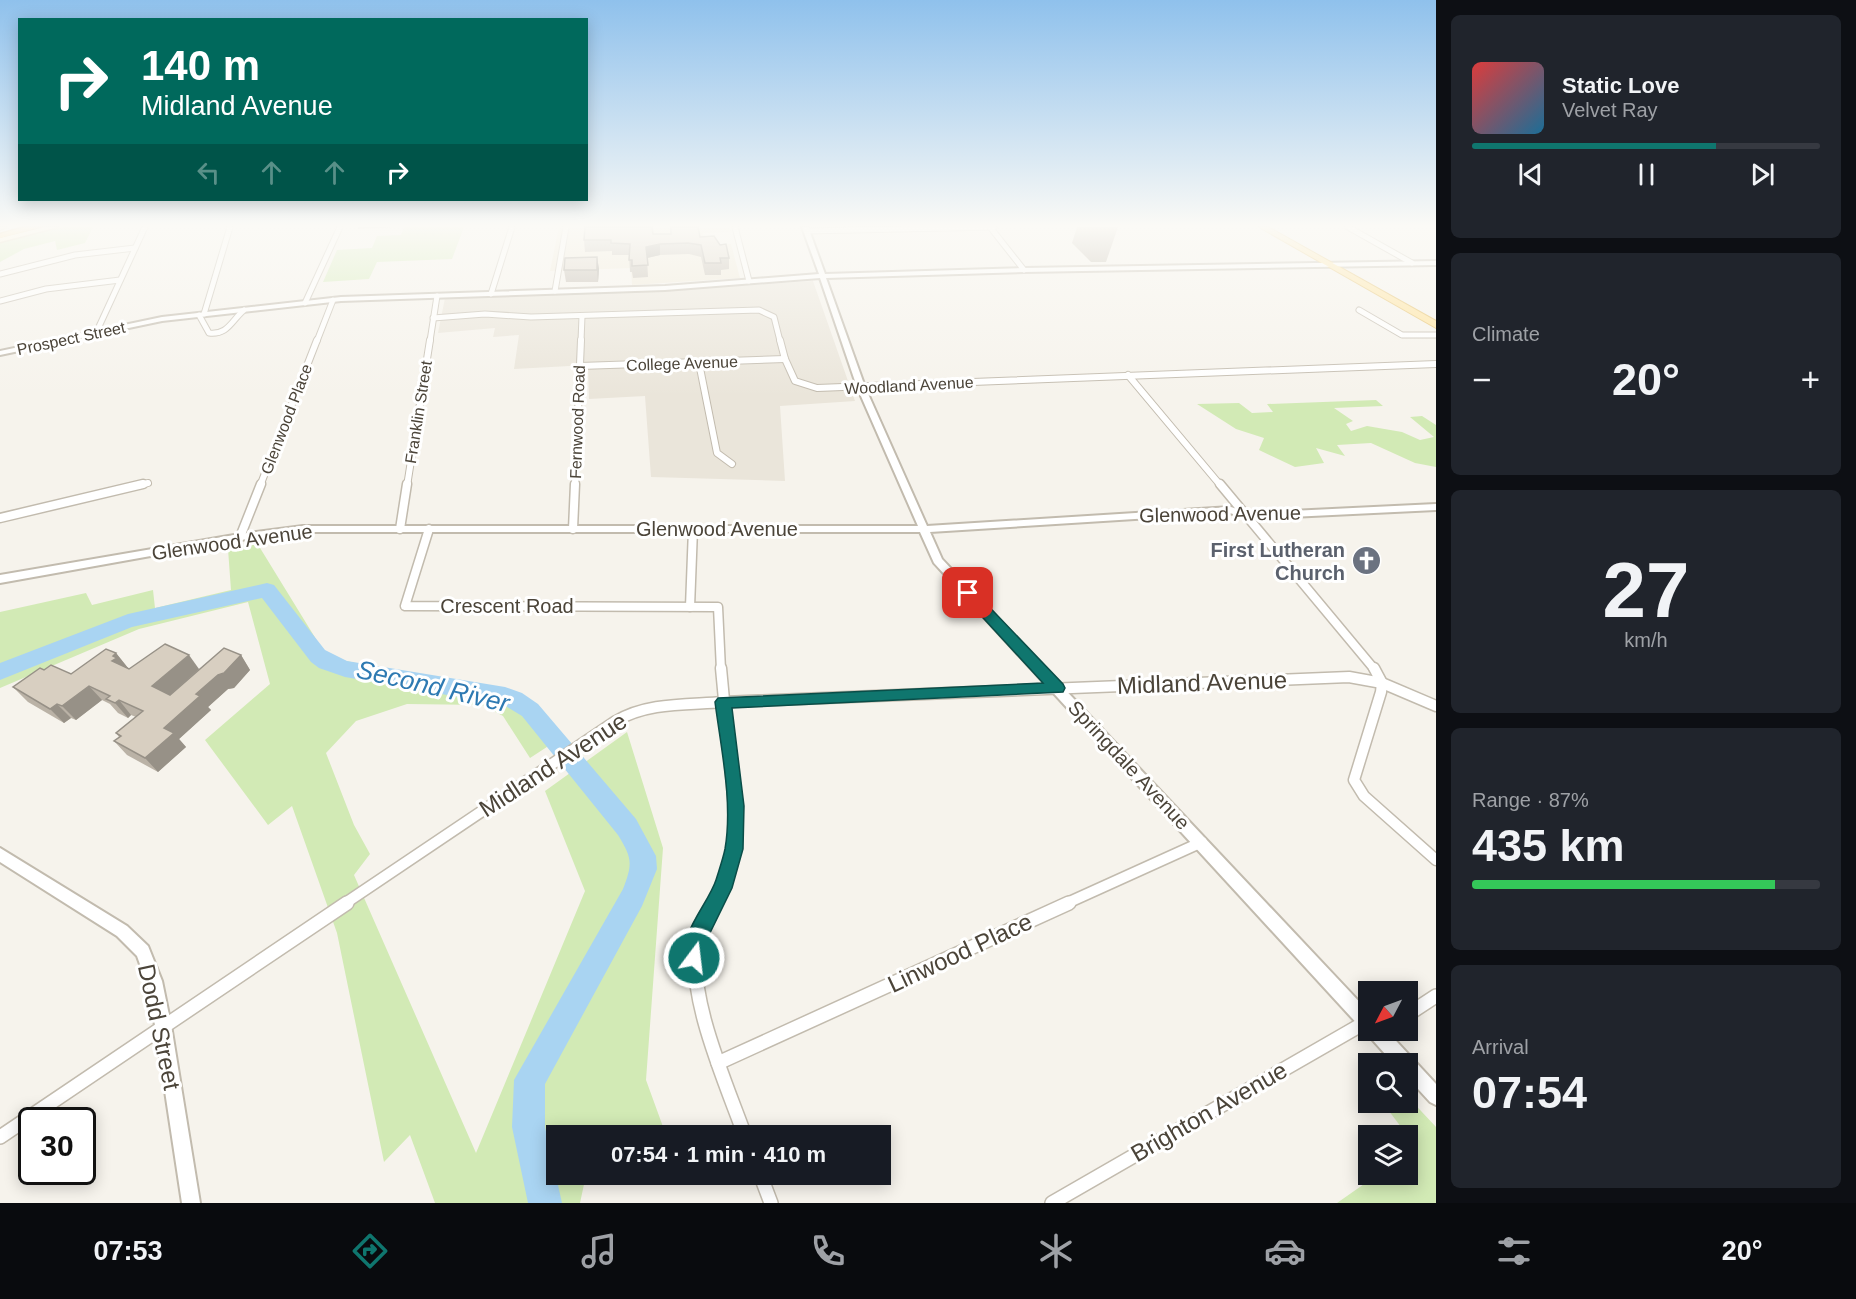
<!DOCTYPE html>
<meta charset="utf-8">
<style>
:root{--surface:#171b24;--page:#20242c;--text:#f1f3f6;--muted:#9ea1a6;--line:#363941;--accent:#0f766e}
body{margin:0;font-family:Arial,sans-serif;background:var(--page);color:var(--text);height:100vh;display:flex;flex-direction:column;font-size:22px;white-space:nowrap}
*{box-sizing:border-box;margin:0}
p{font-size:20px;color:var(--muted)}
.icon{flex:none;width:33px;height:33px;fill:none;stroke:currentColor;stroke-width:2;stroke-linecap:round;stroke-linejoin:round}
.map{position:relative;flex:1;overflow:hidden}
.panel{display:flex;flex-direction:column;gap:15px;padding:15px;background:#0d0f14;width:420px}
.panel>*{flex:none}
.hud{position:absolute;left:18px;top:18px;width:570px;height:183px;border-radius:0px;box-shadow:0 3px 15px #0003;background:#00695c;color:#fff;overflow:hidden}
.needle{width:39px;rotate:229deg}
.fabs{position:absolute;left:1358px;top:981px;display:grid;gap:12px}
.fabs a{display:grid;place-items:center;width:60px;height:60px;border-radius:0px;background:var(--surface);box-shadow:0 3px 15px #0003;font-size:30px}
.speed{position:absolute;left:18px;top:1107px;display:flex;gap:12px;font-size:30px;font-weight:700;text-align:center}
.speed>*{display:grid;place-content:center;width:78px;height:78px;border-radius:50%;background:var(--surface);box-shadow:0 3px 15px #0003;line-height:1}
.speed .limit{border:3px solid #111;border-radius:9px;background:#fff;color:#111}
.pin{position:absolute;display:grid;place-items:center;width:51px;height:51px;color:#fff;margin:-26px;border-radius:12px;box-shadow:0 3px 9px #0006}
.me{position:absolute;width:66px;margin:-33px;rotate:15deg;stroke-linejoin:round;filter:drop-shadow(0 0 4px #0008)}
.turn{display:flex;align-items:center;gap:21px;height:126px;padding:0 24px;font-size:27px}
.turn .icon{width:78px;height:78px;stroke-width:2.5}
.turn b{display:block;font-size:42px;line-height:51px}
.lanes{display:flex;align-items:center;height:57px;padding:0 24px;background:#0003;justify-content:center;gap:30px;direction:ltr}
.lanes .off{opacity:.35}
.big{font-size:45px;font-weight:800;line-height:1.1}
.panel .widget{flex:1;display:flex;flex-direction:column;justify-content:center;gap:9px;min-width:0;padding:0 21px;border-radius:9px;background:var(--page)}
.panel .dial{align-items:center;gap:0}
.dial b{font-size:78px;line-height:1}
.song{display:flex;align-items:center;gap:18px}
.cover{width:72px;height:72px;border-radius:9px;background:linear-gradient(135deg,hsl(0 70% 55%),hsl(200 70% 35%))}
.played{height:6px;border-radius:3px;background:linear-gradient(90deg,var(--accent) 70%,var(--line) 70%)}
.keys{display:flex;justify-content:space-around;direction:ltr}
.heat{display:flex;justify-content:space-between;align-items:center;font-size:33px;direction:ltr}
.charge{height:9px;border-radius:4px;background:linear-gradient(90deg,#34c759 87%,var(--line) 0)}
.trip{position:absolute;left:546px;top:1125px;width:345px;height:60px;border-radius:0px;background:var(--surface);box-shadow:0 3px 15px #0003;font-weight:800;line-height:60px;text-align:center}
.menu{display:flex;height:96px;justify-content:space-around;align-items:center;background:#090b0e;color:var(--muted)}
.menu .icon{width:42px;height:42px}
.menu .on{color:var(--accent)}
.menu b{font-size:27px;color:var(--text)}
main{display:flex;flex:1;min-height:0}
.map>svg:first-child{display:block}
.residential{fill:#eae5da}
.education{fill:#efe8d6}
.green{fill:#d2eab5}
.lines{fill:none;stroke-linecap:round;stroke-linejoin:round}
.river{fill:#a9d4f2;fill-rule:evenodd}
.minor-far4-casing{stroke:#c2bbae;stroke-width:7}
.minor-far3-casing{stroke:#c2bbae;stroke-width:8}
.minor-far2-casing{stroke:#c2bbae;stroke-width:11}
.minor-far1-casing{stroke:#c2bbae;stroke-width:13}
.minor-casing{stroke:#c2bbae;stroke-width:16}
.tertiary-casing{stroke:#c2bbae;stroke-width:4}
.secondary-casing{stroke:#d6c79b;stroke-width:3}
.primary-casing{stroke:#e6c16a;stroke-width:2}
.motorway-casing{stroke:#e0a43c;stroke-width:3}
.minor-far4{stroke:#fff;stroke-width:5}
.minor-far3{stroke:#fff;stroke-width:6}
.minor-far2{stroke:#fff;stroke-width:8}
.minor-far1{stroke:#fff;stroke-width:10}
.minor{stroke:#fff;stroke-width:13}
.tertiary{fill:#fff;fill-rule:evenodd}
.secondary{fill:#fff3cd;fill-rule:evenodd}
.primary{fill:#ffe39c;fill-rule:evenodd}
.motorway{fill:#ffcf6e;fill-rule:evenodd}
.wall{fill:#bab2a6}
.shaded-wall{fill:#979187}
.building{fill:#d8cfc1;stroke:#979187;stroke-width:1.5}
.route{fill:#0f766e;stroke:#0a4d48;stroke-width:1.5}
.labels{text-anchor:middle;stroke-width:6;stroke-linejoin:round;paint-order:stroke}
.far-street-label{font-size:16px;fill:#4b4439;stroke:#fff}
.street-label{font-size:20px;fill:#4b4439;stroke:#fff}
.worship-label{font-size:20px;font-weight:bold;fill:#5b616d;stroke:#fff;text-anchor:end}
.near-street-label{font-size:24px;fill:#4b4439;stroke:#fff}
.near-water-label{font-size:26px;font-style:italic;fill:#2e7ab2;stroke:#fff}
</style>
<main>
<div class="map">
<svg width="1436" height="1203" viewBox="0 0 1436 1203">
<rect width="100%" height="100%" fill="#f6f3ec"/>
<path class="residential" d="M813 281 855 401 780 406 785 481 651 477 645 396 589 399 588 365 514 369 519 335 493 337 495 328 438 333 445 298 676 290Z"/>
<path class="education" d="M559 227 729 228 730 232 703 233 705 245 731 244 740 278 632 285 631 268 550 271Z"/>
<g class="green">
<path d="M63 227H93L85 243 57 250 55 241 24 249 0 262V242Z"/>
<path d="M404 227H464L452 259 377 262 369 279 323 282 337 250 372 248 377 236 401 235Z"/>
<path d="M1376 400 1383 406 1334 408 1353 421 1346 424 1351 431 1367 426 1402 432 1420 440 1434 437 1410 417 1422 416 1436 425V467L1415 463 1371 443 1337 445 1345 456 1316 448 1324 463 1295 467 1259 450 1264 438 1236 429 1197 404 1239 403 1252 413 1273 412 1267 404Z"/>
<path d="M257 543 327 657 510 695 553 743 530 758 503 716 482 705 407 704 356 721 326 753 354 825 370 854 354 875 476 1153 585 891 545 791 627 732 663 848 646 1080 666 1135 556 1136V1174L586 1175 580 1203H435L410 1135 384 1162 337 933 292 806 268 825 205 740 270 684 248 602 139 629 0 688V612L86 593 92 605 153 590 155 608 231 590 228 549Z"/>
<path d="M1407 1096 1436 1127V1203H1337L1377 1175 1407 1174V1154L1416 1147 1383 1103 1407 1102Z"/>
</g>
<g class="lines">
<path class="river" d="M267 583 274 585 325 650 347 661 505 687 522 693 538 704 636 819 656 856 657 869 642 906 545 1084V1127L562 1203H528L512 1127 514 1080 623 889C633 863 632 858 618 835L522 716 504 705 345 677 319 668 311 662 262 598 132 627 0 680V663L128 614Z"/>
<defs>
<g id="minor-far4">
<path d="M735 227 749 281"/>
<path d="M990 227 1024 270"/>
<path d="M1348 227 1412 263"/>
<path d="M806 231 994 227"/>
<path d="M0 274 75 255 135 248"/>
<path d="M555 291 566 227"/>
<path d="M491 294 512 227"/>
<path d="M0 301 46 289 120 280"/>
<path d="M305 303 340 227"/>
<path d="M1359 310 1402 335H1436"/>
<path d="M204 314 230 227"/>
<path d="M199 315 209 333C228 335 231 321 244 310"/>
<path d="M433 318 485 314 531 317 759 310 774 317 780 341"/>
<path d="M96 333 145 227"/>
<path d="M317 341 333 300"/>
<path d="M430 341 437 296"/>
<path d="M581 341 582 316"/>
</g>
<g id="minor-far3">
<path d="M780 340 785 359 795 381 817 388 1436 364"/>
<path d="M699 363 717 453 732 464"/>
<path d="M580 366 785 359"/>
<path d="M1128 375 1221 486"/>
<path d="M137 486 148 483"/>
<path d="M260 486 317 340"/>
<path d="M407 486 430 340"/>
<path d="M575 486 581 340"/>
</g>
<g id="minor-far2">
<path d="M1220 484 1375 670"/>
<path d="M0 518 143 484"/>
<path d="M400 529 407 484"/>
<path d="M429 529 405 606 718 607 721 670"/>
<path d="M573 529 575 484"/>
<path d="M240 537 261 484"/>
<path d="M690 607 693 529"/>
</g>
<g id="minor-far1">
<path d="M1374 668 1382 683 1381 692 1354 780 1364 796 1436 860"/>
<path d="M344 904 616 721C648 702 687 705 723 702L1349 677 1382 683 1436 706"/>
<path d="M714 904C727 880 733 855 736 828L721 668"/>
<path d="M1065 904 1202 842"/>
</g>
<g id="minor">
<path d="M715 903C709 914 699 928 697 940 686 995 726 1083 745 1136"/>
<path d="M1407 1015 1436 996"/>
<path d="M718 1063 1069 903"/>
<path d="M0 1137 347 903"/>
<path d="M760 1174 771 1203"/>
<path d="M1052 1203 1366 1022"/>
</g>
<g id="tertiary">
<path d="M802 227H808L825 274 1024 268 1436 261V265L1024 272 826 278 865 387 927 526 1231 507 1249 513 1436 504V510L1248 519 1230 513 930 532 942 559 1368 1011V1030H1386L1436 1084V1105L1430 1102 1407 1077V1064H1394L1369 1036 1367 1031 1362 1029 934 563 920 532H303L240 540 0 583V575L240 534 303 526H918L857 387 820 278 665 290 341 301 162 321 0 355V351L162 317 341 297 665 286 819 274Z"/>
<path d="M0 848 127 926 148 946 162 981 171 1025 200 1203H182L155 1025 146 981 137 956 117 936 0 862Z"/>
</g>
<g id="secondary">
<path d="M0 227H6L0 230Z"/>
<path d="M45 227H58L0 242V238Z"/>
</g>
<path id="primary" d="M1259 227H1268L1436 321V328Z"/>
<path id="motorway" d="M25 227H40L0 238V234Z"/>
</defs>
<use href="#minor-far4" class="minor-far4-casing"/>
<use href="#minor-far3" class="minor-far3-casing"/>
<use href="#minor-far2" class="minor-far2-casing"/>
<use href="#minor-far1" class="minor-far1-casing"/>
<use href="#minor" class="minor-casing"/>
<use href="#tertiary" class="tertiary-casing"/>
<use href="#secondary" class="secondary-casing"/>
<use href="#primary" class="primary-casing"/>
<use href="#motorway" class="motorway-casing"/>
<use href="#minor-far4" class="minor-far4"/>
<use href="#minor-far3" class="minor-far3"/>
<use href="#minor-far2" class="minor-far2"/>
<use href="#minor-far1" class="minor-far1"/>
<use href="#minor" class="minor"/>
<use href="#tertiary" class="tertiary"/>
<use href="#secondary" class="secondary"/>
<use href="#primary" class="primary"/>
<use href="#motorway" class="motorway"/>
</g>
<g class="wall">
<path d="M358 227H401L358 229Z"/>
<path d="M671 227 700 237 729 258V269L721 270V275H705L701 257 689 254 660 255 647 258 648 277 633 278 632 272H630L629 255H612V251L585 252 584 240 671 234Z"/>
<path d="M1077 227H1118L1106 262H1091L1072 243Z"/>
<path d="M597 257 599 269 598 282H566L564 270Z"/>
<path d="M116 653 128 668H127L129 669H199L241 655 250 670 234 688 228 689 208 707 211 710 179 739 186 747 158 772 127 755 114 741 119 737 116 733 136 717 131 715 128 718 118 713 110 704 102 700 76 720 71 718 64 723 28 702 13 687 44 670 71 674Z"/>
</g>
<g class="shaded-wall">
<path d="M660 244V255L647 258 646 247Z"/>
<path d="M597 257 599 269 598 282 597 270Z"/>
<path d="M116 653 128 668 127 669 112 661 113 656Z"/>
<path d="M189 655 199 669 163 701 152 686Z"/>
<path d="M241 655 250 670 234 688 228 689 208 707 211 710 179 739 186 747 158 772 145 758 164 728 196 694Z"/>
<path d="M89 686 102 700 76 720 62 706Z"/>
<path d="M119 700 131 715 128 718 115 703Z"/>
<path d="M57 704 71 718 64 723 50 709Z"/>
</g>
<g class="building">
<path d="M585 227H652L653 234H671V227H698L700 237 714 236 720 245 726 244 729 258H720L721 263H705L701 245 688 243 660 244 646 247 648 265 632 266V260H629L630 244 611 243V240H584Z"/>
<path d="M597 257V270H564L565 258Z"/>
<path d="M165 644 189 655 152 686 170 695 224 648 241 655 224 673 218 675 196 694 200 696 164 728 174 733 145 758 114 741 121 736 116 733 143 711 119 700 115 703 106 699 110 696 89 686 62 706 57 704 50 709 13 687 40 668 44 670 51 665 71 674 106 649 116 653 113 656 117 658 112 661 129 669Z"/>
</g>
<linearGradient id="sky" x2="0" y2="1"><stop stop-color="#8fc1ec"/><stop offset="0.57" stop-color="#fbfaf6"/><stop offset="1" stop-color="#fbfaf6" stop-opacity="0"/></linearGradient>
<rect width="1436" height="396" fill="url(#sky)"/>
<path class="route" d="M968 588 973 590 1063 684 1065 688 1063 692 732 708 744 806 743 849 732 888 707 939 701 965 694 968 687 965C675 937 708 905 716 880 719 870 723 859 725 849 733 802 721 749 715 702L718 698 1043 683 963 596 961 593Z"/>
<defs>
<symbol id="church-disc" viewBox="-11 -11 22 22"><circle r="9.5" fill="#6b7280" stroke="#fff"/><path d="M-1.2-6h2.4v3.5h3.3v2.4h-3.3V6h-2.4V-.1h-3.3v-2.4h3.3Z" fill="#fff"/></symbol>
</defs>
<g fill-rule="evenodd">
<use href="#church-disc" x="1350" y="544" width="33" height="33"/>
</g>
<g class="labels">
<g class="far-street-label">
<text transform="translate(71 338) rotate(-12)" y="6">Prospect Street</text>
<text transform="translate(682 363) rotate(-2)" y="6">College Avenue</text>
<text transform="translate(909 385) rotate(-3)" y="6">Woodland Avenue</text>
<text transform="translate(418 412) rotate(-81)" y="6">Franklin Street</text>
<text transform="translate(286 419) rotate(-69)" y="6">Glenwood Place</text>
<text transform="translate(577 422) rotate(-88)" y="6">Fernwood Road</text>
</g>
<g class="street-label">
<text transform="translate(1220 514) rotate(-1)" y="7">Glenwood Avenue</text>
<text x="717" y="536">Glenwood Avenue</text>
<text transform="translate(232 542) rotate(-8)" y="7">Glenwood Avenue</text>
<text x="507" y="613">Crescent Road</text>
<text transform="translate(1129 765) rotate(47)" y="7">Springdale Avenue</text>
</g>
<g class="worship-label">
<text x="1345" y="557">First Lutheran<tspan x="1345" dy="23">Church</tspan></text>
</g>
<g class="near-street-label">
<text transform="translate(1202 683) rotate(-2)" y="8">Midland Avenue</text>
<text transform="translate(553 765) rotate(-33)" y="8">Midland Avenue</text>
<text transform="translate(960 953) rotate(-25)" y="8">Linwood Place</text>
<text transform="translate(159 1027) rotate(78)" y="8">Dodd Street</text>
<text transform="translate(1209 1112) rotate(-30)" y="8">Brighton Avenue</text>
</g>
<g class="near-water-label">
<text transform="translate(433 686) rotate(13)" y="9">Second River</text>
</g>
</g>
</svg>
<div class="fabs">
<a><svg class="needle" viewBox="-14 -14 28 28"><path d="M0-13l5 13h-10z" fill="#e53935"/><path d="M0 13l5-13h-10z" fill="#9ea1a6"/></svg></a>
<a><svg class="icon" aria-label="search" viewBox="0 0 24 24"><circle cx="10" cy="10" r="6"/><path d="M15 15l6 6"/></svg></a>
<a><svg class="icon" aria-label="layers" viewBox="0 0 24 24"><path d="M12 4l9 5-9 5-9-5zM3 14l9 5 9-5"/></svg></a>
</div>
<div class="speed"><div class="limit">30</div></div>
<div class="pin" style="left:968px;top:593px;background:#d93025"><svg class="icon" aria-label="arrive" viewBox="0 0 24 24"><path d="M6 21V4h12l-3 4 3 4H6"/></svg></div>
<svg class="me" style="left:694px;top:958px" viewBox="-20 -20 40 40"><circle r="17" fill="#0f766e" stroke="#fff" stroke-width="3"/><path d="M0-11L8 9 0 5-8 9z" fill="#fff"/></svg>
<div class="trip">07:54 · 1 min · 410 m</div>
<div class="hud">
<div class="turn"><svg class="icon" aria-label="right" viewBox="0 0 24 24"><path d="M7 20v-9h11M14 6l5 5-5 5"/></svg><div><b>140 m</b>Midland Avenue</div></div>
<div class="lanes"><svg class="icon off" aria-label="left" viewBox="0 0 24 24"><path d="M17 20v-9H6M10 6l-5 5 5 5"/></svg><svg class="icon off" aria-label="ahead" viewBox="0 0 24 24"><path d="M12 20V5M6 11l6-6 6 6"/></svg><svg class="icon off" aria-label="ahead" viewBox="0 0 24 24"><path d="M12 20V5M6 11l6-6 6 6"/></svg><svg class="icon" aria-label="right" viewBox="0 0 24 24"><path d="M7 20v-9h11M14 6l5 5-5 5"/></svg></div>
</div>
</div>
<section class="panel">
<div class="widget">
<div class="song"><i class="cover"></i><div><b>Static Love</b><p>Velvet Ray</p></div></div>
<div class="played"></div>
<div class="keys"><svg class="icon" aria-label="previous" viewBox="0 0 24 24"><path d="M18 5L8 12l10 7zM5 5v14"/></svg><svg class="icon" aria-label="pause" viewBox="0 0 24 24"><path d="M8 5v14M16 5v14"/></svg><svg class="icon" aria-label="next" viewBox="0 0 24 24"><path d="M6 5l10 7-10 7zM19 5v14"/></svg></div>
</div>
<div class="widget"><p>Climate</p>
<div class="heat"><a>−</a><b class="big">20°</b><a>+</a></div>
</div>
<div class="widget dial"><b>27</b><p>km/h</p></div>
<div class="widget"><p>Range · 87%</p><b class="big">435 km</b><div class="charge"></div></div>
<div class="widget"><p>Arrival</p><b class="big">07:54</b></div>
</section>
</main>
<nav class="menu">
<b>07:53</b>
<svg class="icon on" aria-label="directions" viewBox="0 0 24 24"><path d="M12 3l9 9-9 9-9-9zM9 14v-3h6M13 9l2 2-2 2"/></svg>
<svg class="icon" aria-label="music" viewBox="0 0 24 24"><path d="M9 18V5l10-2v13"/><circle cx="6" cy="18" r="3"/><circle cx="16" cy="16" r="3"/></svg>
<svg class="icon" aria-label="phone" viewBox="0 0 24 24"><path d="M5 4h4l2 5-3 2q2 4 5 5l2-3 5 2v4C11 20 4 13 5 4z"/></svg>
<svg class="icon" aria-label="climate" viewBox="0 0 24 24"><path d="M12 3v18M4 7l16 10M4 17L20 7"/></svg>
<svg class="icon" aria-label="car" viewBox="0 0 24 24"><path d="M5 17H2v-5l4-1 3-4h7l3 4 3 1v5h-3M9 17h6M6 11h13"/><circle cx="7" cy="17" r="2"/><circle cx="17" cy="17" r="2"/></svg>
<svg class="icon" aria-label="filters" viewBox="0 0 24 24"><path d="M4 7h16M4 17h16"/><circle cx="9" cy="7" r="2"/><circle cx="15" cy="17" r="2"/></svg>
<b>20°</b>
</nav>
